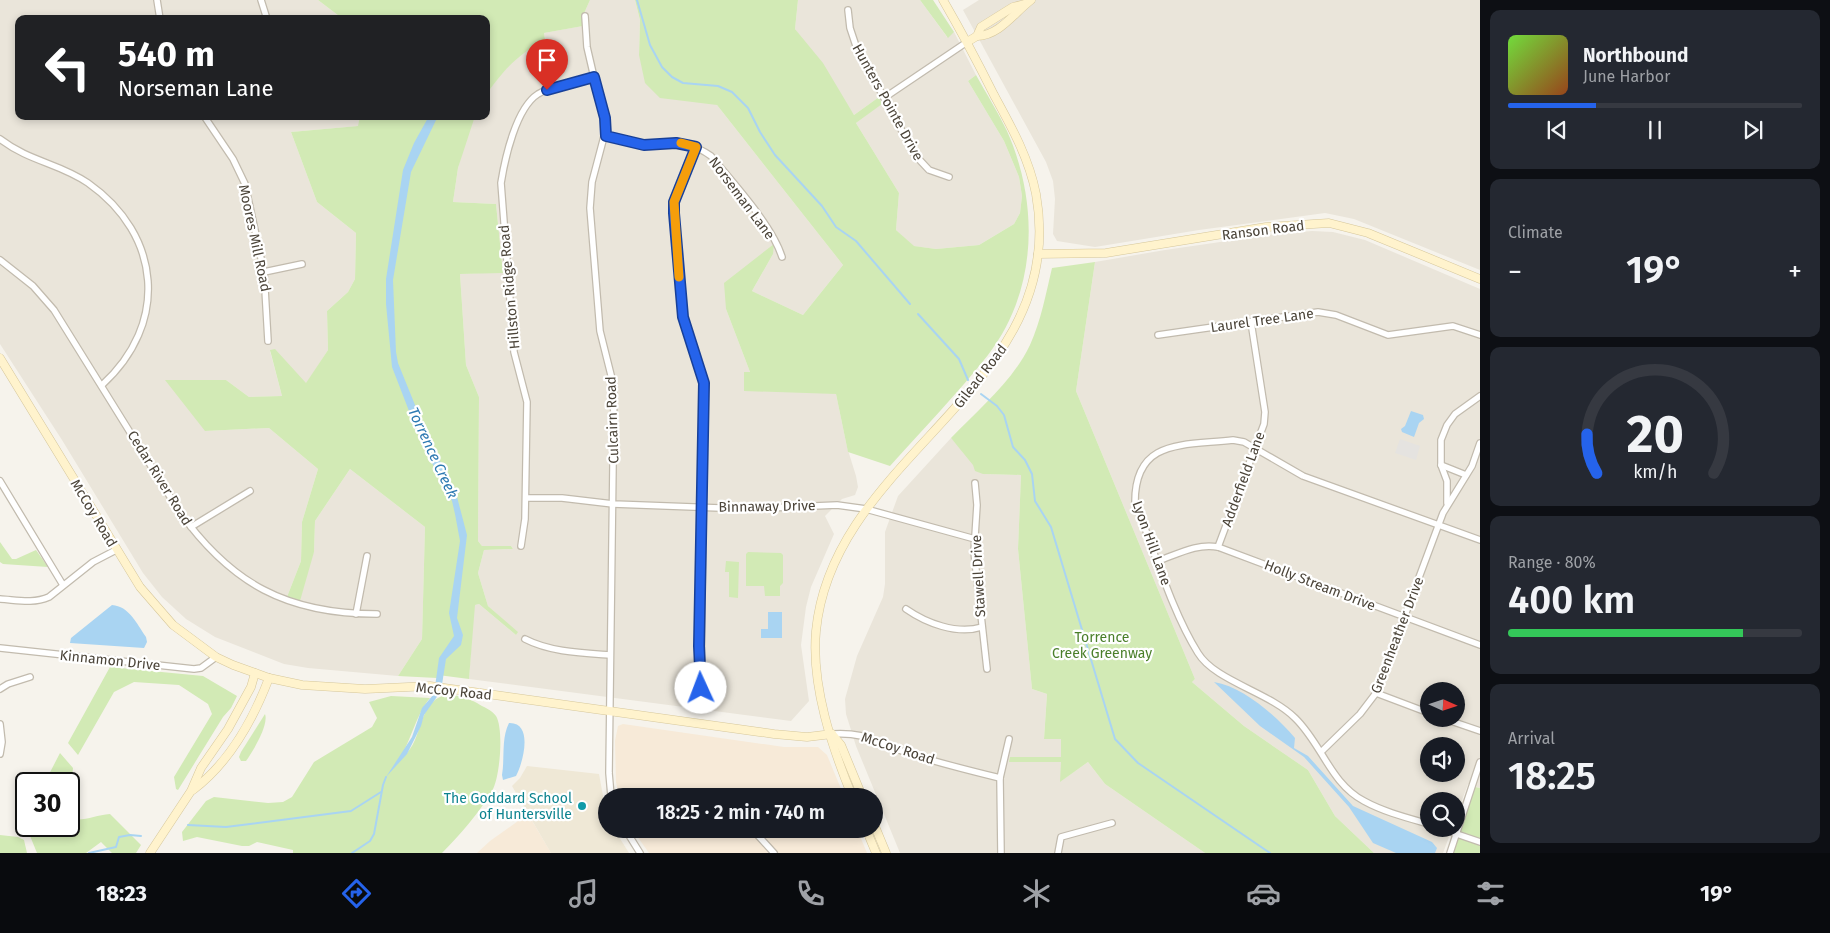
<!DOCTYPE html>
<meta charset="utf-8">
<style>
:root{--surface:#171b24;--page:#242831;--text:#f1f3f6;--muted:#9ea1a6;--line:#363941;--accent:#2563eb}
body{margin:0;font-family:"Fira Sans",sans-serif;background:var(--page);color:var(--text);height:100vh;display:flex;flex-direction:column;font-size:19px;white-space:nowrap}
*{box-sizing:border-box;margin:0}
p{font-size:16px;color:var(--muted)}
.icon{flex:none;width:28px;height:28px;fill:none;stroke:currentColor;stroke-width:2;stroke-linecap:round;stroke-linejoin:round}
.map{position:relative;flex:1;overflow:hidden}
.panel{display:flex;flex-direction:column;gap:10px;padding:10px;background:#0d0f14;width:350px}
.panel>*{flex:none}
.guide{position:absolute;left:15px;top:15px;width:475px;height:105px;border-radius:10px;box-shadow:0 2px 8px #0003;background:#202124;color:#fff;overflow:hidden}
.needle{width:32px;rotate:93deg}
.controls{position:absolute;left:1420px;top:682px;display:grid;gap:10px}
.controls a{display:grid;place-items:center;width:45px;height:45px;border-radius:50%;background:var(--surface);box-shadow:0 2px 8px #0003;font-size:25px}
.speed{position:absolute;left:15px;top:772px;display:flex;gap:10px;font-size:25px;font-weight:700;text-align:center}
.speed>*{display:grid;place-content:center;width:65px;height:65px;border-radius:50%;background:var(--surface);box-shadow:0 2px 8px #0003;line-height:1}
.speed .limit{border:2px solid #111;border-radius:8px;background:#fff;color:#111}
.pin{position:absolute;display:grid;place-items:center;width:42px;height:42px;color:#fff;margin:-51px -21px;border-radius:50% 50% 50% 0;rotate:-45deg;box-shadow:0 0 5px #0007}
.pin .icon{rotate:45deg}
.me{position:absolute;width:55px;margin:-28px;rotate:358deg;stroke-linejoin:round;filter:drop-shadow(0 0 4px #0008)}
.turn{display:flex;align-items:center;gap:18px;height:105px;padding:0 20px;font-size:22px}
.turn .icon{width:65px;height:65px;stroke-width:2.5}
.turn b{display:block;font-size:35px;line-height:42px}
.big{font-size:38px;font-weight:600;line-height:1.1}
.panel .widget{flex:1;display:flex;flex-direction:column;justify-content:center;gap:8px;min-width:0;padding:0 18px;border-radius:10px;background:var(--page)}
.panel .dial{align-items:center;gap:0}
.dial svg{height:130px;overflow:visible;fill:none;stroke:var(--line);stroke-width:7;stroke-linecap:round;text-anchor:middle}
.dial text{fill:var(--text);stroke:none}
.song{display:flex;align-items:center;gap:15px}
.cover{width:60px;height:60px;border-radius:8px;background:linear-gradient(135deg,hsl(100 70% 55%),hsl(20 70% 35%))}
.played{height:5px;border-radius:2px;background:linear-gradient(90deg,var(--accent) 30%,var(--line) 30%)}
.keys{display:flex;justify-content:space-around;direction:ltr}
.heat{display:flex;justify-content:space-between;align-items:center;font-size:28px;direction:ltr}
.charge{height:8px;border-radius:4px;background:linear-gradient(90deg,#34c759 80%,var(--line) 0)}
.trip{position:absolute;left:598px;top:788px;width:285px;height:50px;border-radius:25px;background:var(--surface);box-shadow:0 2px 8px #0003;font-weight:600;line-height:50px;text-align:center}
.tabs{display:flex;height:80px;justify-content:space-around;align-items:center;background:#090b0e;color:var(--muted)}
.tabs .icon{width:35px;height:35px}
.tabs .selected{color:var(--accent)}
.tabs b{font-size:22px;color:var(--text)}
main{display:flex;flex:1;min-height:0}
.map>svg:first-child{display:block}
.residential{fill:#eae5da;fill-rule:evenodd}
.commercial{fill:#f7ead8}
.education{fill:#efe8d6}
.green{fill:#d2eab5}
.parking{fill:#e5e3e0}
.water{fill:#a9d4f2}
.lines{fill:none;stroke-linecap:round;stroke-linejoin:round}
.stream{stroke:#a9d4f2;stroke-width:2}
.street-casing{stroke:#c2bbae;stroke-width:8}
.secondary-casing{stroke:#d6c79b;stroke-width:9}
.street{stroke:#fff;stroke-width:5.5}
.secondary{stroke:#fff3cd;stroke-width:8}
.route-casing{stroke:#184099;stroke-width:12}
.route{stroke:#2563eb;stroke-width:9}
.slow{stroke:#f59e0b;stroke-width:9}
.culture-dot{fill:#0f9aa8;stroke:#fff;stroke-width:2}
.labels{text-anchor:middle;stroke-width:4.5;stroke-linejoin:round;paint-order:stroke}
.street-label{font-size:14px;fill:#4b4439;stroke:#fff}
.park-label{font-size:14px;fill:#4a7f2a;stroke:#fff}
.culture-label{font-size:14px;fill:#0d838f;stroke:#fff;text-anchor:end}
.water-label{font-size:15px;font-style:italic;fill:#2e7ab2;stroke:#fff}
</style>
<main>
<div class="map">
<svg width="1480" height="853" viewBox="0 0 1480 853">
<rect width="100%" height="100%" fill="#f6f3ec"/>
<g class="residential">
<path d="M0 0H318L343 19H19V116H360L359 126 291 132 317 202 356 233 355 279 348 292 327 311 328 350 306 384 270 351 282 396 249 397 226 380 205 431 269 428 318 469 302 522 301 561 287 597 314 552 315 521 350 469 425 527 422 639 398 676 308 668 284 664 215 637 186 619 162 597 143 573 62 440 0 344Z"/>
<path d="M590 0H635L640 20 639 55 717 105 843 265 803 315 752 291 773 254 726 309 750 372 836 394 847 447 856 476 858 487 855 495 842 499 825 516 834 534 811 587 806 607 801 645 809 701 791 721 469 679 474 605 479 604 516 635 517 632 488 606 478 573 484 550 513 549 511 546H482L478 541 479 397 466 365 460 274 503 272 496 204 453 202 458 168 469 128 475 116H486V95L500 75 520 54 545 39 544 33 582 26V18Z"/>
<path d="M798 0H920L947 37 954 32 976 75 968 81 1004 141 1019 177 1022 196 1020 213 1014 224 979 245 936 249 913 246 896 230 899 193 856 123 882 103 879 97 854 115 795 29Z"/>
<path d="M979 0H1480V270L1354 219 1325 213 1199 230 1095 247 1057 241 1053 234 1055 199 1053 181 1046 162 963 10Z"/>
<path d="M1312 231 1333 232 1365 240 1480 289V788L1468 784 1456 816V801H1429V829H1452L1443 853H1374L1335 816 1308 770 1244 726 1192 682 1195 679 1076 391 1095 262 1165 250 1275 234ZM1429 691H1456V719H1429ZM1429 746H1456V774H1429Z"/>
<path d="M951 438 984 474 1021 475 1018 549 1032 689 1047 694 1044 738 1061 739V757H1010L1061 762V781L1088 762 1105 784 1205 853H900L856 746 846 714 845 699 857 656 883 597 885 584V532L898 496Z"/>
</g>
<g class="commercial">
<path d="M623 724 784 747H818L827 755 844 796H619L616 782 615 741 618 726Z"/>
<path d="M528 814 551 853H477L490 841Z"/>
<path d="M632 829H857L867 853H649Z"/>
</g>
<path class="education" d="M527 766 599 774 606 812V829H614L629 853H551L512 786 520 778Z"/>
<g class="green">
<path d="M318 0H590L582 18 583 26 544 33 545 39C517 56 505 68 486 95V19H343Z"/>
<path d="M635 0H798L795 29 823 63 854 115 879 97 882 104 856 123 899 193 896 230 914 246 936 249 979 245 1014 224 1020 213 1022 196 1019 177 1004 141 968 81 976 75C986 93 998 112 1007 131 1039 203 1038 290 988 355 958 393 923 429 890 466L848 452 836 394 744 391V372H750L726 309 724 283 774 244 773 254 752 291 803 315 843 265 717 105 660 98 645 83 639 55 640 20Z"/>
<path d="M920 0H933L954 32 948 38Z"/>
<path d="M360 116H475L458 168 453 202 496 204 503 273 460 274 466 365 479 397 478 541 482 546H511L513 549 484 550 478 573 488 606 518 632 516 635 479 604 475 605 469 679 438 675 437 678 398 676 422 639 425 527 350 469 315 521 314 552 300 601 287 597 301 561 302 522 318 469 269 428 205 431 165 380H226L249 397 282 396 270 350 275 349 306 383 328 350 327 311 348 292 355 279 356 233 317 202 291 132 358 126Z"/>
<path d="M1095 262 1076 391 1195 679 1192 682 1244 726 1308 770 1335 816 1374 853H1205L1105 784 1088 762 1060 782 1061 762H1009L1010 757H1061V739H1044L1047 694 1032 689 1018 549 1021 475 983 474 975 471 973 465 951 438C978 410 1013 381 1030 345 1041 321 1046 293 1052 268Z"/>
<path d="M0 542 12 559H16L36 550 48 567 3 564 0 562Z"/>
<path d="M748 552 781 553 783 555V583L780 586V596H765L764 586H746V554Z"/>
<path d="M726 561 739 562 738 598 729 597V572H725Z"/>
<path d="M110 667 203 676 237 696 231 708 223 717 178 790 176 789 174 777 212 714 208 704 179 685 134 682 114 692 78 755 68 743Z"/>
<path d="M391 696 430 698C417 713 411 740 400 758 423 746 416 708 440 697 451 692 467 698 477 703 483 707 492 710 496 716 504 729 500 778 492 791 479 813 460 835 442 853H293V850L257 842 249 846H242L197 837 183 841 182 832 206 801 214 797 268 803 283 802 292 797 314 762 372 727 377 718 369 702Z"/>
<path d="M265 714C269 725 253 751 246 761H241L239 757 241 752Z"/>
<path d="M60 753 73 768 69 805V784H44Z"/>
<path d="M1471 786 1480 788V853H1450Z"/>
<path d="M69 809 72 819C86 821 96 815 110 814L141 845 136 853H112L101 842 86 853H37L26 826H69Z"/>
<path d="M0 835 18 837 24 840 27 853H0Z"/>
</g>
<path class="parking" d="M1400 439 1420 446 1416 460 1395 453Z"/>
<g class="water">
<path d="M429 116H438L411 172 393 280 396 352 398 363 428 437 456 493 467 535 457 618 463 635 461 645 446 659 441 691 424 715 421 726 407 754 386 777 412 737 422 708 434 694 439 658 454 636 449 613 460 541 455 514 452 501 421 442 392 367 386 304V279L403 170 414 143Z"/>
<path d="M1411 411 1423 415 1424 419 1419 423 1414 437 1402 432 1401 429 1405 426Z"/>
<path d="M112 605C129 606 137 624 146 637L147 642 144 648 70 643 71 638Z"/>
<path d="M768 612H782V638H761V629H768Z"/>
<path d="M1214 682C1244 687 1276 716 1295 738L1294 748 1308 756 1353 806 1432 842 1437 848 1435 853H1396L1373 843 1349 807 1304 757 1260 726Z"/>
<path d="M509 723C534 722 523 763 516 776L503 780 502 775C505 758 501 739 509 723Z"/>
</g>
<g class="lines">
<g class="stream">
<path d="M637 0 650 45 662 67 672 77 683 83 718 86 732 92 748 108 760 132 775 155 822 206 836 227 856 241 910 304"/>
<path d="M918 314 959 359 968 380"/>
<path d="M981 394 997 406 1004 415 1013 447 1025 460 1032 474 1035 501 1051 527 1115 739 1138 763 1270 853"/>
<path d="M188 825 226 827 351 811 381 792"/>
<path d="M89 853 116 847 119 837 130 835 141 836"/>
<path d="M352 853 370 841 374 834 383 785 386 777"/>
</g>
<defs>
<g id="street">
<path d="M157 0 160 19"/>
<path d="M261 0 267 19"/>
<path d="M848 10 850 28 856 46 915 155 929 170 949 177"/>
<path d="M585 16 587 47 606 129 592 182 590 208 600 331 614 387 609 773 611 796"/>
<path d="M884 98 967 42"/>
<path d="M204 116 233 159 245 184 264 272 268 341"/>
<path d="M606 136C618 139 631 143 644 145 671 147 686 138 711 156 733 183 772 225 782 257"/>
<path d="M0 139C30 162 59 163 88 183 162 235 169 324 102 385"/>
<path d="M696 147 678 191 674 213 683 317 704 383 701 688"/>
<path d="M0 260 33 286 54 310 179 511C231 584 287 614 377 614"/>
<path d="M264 272 302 264"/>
<path d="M1158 335 1318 312 1336 315 1388 335 1453 326 1480 335"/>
<path d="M1441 465 1466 475"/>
<path d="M0 481 63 585"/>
<path d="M975 483 977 505 974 552 987 669"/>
<path d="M526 498H562L613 504 747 509 837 505 866 509 975 539"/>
<path d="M1447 503V481L1441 465V440L1447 425 1455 414 1480 396"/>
<path d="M191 527 250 491"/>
<path d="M521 546 525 519 527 402 514 352 501 183C505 158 516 108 538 94 555 84 576 82 595 77"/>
<path d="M1218 547 1264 424 1265 412 1251 322"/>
<path d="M1158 561C1178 554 1197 543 1218 547L1480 645"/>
<path d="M0 599C17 600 33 604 49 597L93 562 116 550"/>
<path d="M906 609C926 623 957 635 982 627"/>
<path d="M356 614 367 556"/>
<path d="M525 639C550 652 582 653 610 655"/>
<path d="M0 648 194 669 201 668 216 657"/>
<path d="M0 689 8 684 30 677"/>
<path d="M1376 693 1429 713"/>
<path d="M1445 719 1480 731"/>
<path d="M0 724 2 742 0 754"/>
<path d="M832 734C865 732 873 741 902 751 934 762 967 770 1000 778"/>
<path d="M1322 751 1360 714 1376 693 1443 513 1472 466 1480 443"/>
<path d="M675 796 686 794 709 796"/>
<path d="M1429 824C1408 818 1384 812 1364 801 1330 783 1322 744 1295 718 1269 692 1215 681 1198 653 1171 610 1154 549 1135 502 1135 438 1184 446 1233 440L1244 442 1303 476 1480 540"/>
<path d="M625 829 640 853"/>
<path d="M752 829 774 853"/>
<path d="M1442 829 1480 842"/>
<path d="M612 830 613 829"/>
<path d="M1001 853 1000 778 1009 739"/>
<path d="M1058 853 1061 837 1112 823"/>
<path d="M1450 853 1480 762"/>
</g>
<g id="secondary">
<path d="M977 36C999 36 1015 12 1031 0"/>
<path d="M967 42 977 36 981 27 1013 7 1025 4"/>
<path d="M1038 254 1106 253 1266 227 1329 223 1368 233 1480 279"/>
<path d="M0 358 140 587 173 625 216 657 233 665 269 678 302 685 365 689 430 686 774 734 807 737 832 734"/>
<path d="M832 734 841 745 862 796"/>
<path d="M193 790C230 762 253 720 269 678"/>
<path d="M852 796C832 747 811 686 816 631 833 453 1071 388 1036 194 1029 158 1011 126 994 95 978 63 961 31 943 0"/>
<path d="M874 824 886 853"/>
<path d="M866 829 876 853"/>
<path d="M150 853 191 791 201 768 228 729 251 687 255 673"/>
</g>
</defs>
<use href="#street" class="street-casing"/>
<use href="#secondary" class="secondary-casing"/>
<use href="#street" class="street"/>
<use href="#secondary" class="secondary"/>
</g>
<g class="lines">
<defs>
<path id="route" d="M547 90 594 77 605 118 606 136 644 145 676 143 696 147 674 202V213L683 317 704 383 699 646 701 688"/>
</defs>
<use href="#route" class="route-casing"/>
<use href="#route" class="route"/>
<path class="slow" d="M679 277 674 202 696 147 681 143"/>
</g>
<circle class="culture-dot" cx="582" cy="806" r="5"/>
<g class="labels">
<g class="street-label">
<text transform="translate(888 102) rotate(61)" y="5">Hunters Pointe Drive</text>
<text transform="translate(742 198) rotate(53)" y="5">Norseman Lane</text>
<text transform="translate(1263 230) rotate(-7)" y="5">Ranson Road</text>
<text transform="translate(255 238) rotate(78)" y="5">Moores Mill Road</text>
<text transform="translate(509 287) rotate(-95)" y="5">Hillston Ridge Road</text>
<text transform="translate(1262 320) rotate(-8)" y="5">Laurel Tree Lane</text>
<text transform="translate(980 376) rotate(-52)" y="5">Gilead Road</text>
<text transform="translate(612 420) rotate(-92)" y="5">Culcairn Road</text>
<text transform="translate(160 478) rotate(58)" y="5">Cedar River Road</text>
<text transform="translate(1243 479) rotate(-70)" y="5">Adderfield Lane</text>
<text transform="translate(767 506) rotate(-1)" y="5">Binnaway Drive</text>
<text transform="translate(94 513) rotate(59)" y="5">McCoy Road</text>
<text transform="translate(1152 543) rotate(70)" y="5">Lyon Hill Lane</text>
<text transform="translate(978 576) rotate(-93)" y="5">Stawell Drive</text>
<text transform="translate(1320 585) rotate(21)" y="5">Holly Stream Drive</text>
<text transform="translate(1397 635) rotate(-69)" y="5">Greenheather Drive</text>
<text transform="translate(110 660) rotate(6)" y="5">Kinnamon Drive</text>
<text transform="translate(454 691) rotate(6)" y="5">McCoy Road</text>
<text transform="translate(898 748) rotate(18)" y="5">McCoy Road</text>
</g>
<g class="park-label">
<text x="1102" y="642">Torrence<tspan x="1102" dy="16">Creek Greenway</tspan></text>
</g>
<g class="culture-label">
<text x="572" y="803">The Goddard School<tspan x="572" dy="16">of Huntersville</tspan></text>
</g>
<g class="water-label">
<text transform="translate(433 453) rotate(65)" y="5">Torrence Creek</text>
</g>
</g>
</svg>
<div class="controls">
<a><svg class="needle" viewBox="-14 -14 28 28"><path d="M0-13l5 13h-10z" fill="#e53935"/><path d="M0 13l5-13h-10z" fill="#9ea1a6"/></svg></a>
<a><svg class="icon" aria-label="sound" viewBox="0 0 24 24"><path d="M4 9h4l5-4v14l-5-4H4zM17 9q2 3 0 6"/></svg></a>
<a><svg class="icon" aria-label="search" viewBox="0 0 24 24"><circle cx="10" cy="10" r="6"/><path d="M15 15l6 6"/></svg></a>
</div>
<div class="speed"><div class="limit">30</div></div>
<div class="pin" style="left:547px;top:90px;background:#d93025"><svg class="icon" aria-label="arrive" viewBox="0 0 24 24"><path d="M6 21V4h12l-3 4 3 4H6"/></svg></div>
<svg class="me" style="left:701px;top:688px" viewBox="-20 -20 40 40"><circle r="19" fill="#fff"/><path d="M0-13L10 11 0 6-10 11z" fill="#2563eb"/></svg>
<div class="trip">18:25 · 2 min · 740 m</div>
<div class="guide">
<div class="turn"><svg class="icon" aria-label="left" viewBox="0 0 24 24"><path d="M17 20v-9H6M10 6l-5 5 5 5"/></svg><div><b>540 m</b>Norseman Lane</div></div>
</div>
</div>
<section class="panel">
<div class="widget">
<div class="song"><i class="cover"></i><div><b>Northbound</b><p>June Harbor</p></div></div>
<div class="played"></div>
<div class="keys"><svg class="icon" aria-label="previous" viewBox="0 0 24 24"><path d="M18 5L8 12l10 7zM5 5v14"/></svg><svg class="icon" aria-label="pause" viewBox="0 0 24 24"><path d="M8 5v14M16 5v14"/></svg><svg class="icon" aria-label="next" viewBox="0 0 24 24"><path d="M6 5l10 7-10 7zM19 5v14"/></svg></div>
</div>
<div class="widget"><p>Climate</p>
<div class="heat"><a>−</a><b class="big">19°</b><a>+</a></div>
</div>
<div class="widget dial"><svg viewBox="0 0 100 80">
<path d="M14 69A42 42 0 1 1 86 69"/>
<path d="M14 69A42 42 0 0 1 8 45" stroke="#2563eb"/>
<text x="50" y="56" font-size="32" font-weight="700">20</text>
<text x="50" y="72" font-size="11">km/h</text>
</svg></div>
<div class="widget"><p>Range · 80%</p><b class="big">400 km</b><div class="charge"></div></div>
<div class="widget"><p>Arrival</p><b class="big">18:25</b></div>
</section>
</main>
<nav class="tabs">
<b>18:23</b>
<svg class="icon selected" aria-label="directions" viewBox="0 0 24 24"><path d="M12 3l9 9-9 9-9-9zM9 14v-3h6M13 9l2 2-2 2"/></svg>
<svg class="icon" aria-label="music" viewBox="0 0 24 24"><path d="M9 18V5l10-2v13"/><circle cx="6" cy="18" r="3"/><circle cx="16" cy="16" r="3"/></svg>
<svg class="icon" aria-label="phone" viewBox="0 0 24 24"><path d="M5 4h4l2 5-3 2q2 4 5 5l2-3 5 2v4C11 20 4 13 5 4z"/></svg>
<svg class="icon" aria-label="climate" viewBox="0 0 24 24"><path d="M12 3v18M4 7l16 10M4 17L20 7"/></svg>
<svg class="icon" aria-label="car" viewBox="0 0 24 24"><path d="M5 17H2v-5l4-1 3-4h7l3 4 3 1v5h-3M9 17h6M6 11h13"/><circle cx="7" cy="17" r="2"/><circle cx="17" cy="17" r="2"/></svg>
<svg class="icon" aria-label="filters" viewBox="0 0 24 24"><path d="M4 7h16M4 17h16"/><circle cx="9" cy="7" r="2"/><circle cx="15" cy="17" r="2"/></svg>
<b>19°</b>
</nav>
